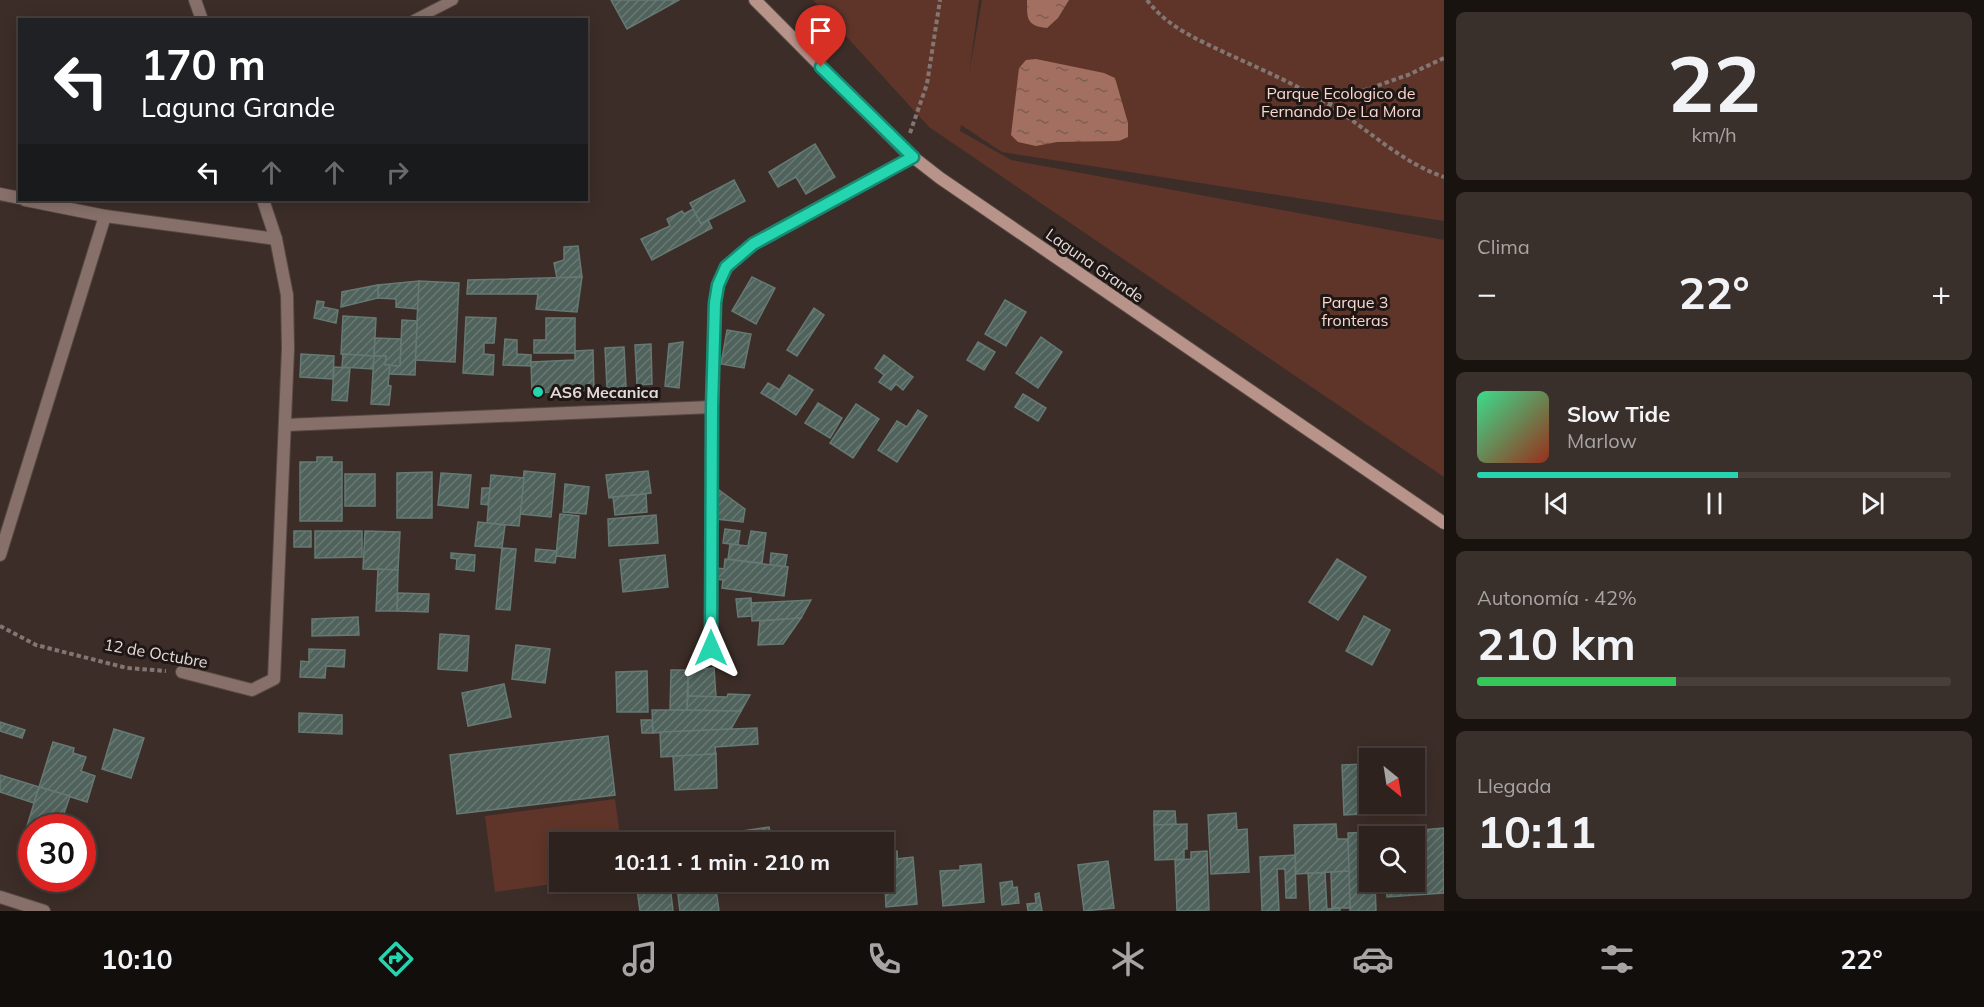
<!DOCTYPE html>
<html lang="es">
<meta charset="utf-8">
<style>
:root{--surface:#2d221e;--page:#392f2b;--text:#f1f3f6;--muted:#a7a4a4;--line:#483f3c;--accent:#24d5af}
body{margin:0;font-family:Mulish,sans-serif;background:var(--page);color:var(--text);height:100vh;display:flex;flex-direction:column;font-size:22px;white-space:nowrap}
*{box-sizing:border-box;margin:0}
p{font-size:20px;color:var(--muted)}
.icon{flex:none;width:33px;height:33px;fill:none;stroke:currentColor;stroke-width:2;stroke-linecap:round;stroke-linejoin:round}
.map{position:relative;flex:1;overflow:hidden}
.panel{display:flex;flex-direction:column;gap:12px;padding:12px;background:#191310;width:540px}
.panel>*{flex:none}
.top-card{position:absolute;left:18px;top:18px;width:570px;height:183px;border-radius:0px;box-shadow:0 3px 15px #0003,0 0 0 2px var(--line);background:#202124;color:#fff;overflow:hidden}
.needle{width:39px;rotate:150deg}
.controls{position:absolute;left:1359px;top:748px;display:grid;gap:12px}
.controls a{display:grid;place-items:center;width:66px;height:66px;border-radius:0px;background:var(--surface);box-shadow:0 3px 15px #0003,0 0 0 2px var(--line);font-size:30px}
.speed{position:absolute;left:18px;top:814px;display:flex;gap:12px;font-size:30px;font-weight:700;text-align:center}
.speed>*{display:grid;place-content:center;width:78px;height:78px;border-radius:50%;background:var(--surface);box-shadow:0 3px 15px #0003,0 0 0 2px var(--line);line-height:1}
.speed .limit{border:9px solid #d22;background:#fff;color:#111}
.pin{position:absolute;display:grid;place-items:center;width:51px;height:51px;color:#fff;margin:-62px -26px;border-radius:50% 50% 50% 0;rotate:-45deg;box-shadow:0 0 6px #0007}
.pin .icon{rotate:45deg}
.me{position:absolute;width:66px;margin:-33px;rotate:0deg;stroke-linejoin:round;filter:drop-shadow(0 0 4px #0008)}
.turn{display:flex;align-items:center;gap:21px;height:126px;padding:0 24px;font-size:27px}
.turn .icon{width:78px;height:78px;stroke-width:2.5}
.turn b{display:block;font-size:42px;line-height:51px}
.lanes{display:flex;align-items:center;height:57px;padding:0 24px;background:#0003;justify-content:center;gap:30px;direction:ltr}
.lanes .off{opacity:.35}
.big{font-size:45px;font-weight:700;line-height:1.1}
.panel .tile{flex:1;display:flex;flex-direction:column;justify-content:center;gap:9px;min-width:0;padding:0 21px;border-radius:9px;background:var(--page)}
.panel .dial{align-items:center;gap:0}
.dial b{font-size:78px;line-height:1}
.song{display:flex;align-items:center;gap:18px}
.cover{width:72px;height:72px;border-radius:9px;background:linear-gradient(135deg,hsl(150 70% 55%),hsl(10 70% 35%))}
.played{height:6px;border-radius:3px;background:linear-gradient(90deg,var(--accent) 55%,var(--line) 55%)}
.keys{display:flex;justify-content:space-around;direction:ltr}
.heat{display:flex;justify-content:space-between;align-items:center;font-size:33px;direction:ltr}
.charge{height:9px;border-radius:4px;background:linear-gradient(90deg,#34c759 42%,var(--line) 0)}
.trip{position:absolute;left:549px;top:832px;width:345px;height:60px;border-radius:0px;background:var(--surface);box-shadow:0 3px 15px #0003,0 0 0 2px var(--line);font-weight:700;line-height:60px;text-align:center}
.menu{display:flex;height:96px;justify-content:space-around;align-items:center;background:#120e0c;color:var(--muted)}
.menu .icon{width:42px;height:42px}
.menu .on{color:var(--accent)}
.menu b{font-size:27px;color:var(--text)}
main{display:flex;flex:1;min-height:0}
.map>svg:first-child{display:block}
.green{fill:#5f3529}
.water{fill:url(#water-ripples)}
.building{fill:url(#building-hatch);stroke:#667973;stroke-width:1.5}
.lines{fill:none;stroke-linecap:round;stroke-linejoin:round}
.lane-casing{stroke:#574944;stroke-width:12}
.street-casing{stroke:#574944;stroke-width:14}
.secondary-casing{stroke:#574944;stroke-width:14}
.path{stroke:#837672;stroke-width:4;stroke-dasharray:4.5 3;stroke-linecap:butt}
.lane{stroke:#87706a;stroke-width:10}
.street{stroke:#87706a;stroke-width:12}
.secondary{stroke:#b89389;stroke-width:12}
.route-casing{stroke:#178a72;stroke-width:15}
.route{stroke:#24d5af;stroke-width:10}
.poi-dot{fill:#24d5af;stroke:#1e1715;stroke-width:2}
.labels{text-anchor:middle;stroke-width:6;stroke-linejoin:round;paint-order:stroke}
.park-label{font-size:16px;fill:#fad8cf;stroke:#1e1715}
.street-label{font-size:16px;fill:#e4dad7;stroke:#1e1715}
.poi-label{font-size:16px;font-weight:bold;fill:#e4dad7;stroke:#1e1715;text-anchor:start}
</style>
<main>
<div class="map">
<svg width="1444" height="911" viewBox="0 0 1444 911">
<defs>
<pattern id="water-ripples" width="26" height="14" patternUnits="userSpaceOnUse" patternTransform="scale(1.5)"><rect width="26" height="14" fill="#a36f61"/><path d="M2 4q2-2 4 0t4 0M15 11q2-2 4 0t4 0" fill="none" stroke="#7d5d54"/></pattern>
<pattern id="building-hatch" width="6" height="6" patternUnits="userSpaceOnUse" patternTransform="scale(1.5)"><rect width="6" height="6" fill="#50625c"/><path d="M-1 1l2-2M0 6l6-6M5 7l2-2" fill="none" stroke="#697873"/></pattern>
</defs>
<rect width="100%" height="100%" fill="#3c2d28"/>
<g class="green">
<path d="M813 0H979L969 74 982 0H1444V221L1002 152 961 125 960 131 1011 160 1444 240V477L929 127Z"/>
<path d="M615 799 621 843H560V882H567L495 892 485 816Z"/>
</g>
<g class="water">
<path d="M1027 0H1069L1058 18 1047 28C1026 26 1027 18 1027 0Z"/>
<path d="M1036 59 1104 73 1115 78 1128 123V137L1119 141 1057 142 1036 146 1018 142 1011 135 1019 68 1026 60Z"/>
</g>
<g class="building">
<path d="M611 0H679L627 29Z"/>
<path d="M815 144 835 177 806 194 796 177 778 187 769 172Z"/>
<path d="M734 180 745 201 701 224 690 203Z"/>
<path d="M693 209 701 224 708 220 712 228 652 260 641 239 670 226 667 219 682 211 684 214Z"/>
<path d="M578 246 582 277 557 278 554 263 564 260V247Z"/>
<path d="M582 277 577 312 536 309 538 294H467L468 280Z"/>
<path d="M752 277 775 288 756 324 732 311Z"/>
<path d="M419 281 418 309 396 307V299L378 298V285Z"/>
<path d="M419 281 459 283 455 362 415 360Z"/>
<path d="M378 285V298L341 307 342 292Z"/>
<path d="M1005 300 1026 312 1006 346 985 334Z"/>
<path d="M317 301 324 302 323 307 338 310 336 323 314 318Z"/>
<path d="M814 308 824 315 797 356 787 350Z"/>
<path d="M343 316 376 318 374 356 341 354Z"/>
<path d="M466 317 496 318 494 343H484V354L494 355 493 375 463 373Z"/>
<path d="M546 318H575V353H534V340H546Z"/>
<path d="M402 320 417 321 415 375 389 374 390 365 400 366Z"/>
<path d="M727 330 751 334 744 368 721 364Z"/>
<path d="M1041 337 1062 352 1038 388 1016 373Z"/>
<path d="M375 338 401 339 400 366 385 365 386 356H374Z"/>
<path d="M505 339 517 340V354L531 355V366L503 365Z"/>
<path d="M683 342 679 388 665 386 669 344Z"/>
<path d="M978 342 995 352 984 370 967 360Z"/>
<path d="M651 344 652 384 637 385 635 345Z"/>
<path d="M624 347 626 387 607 388 605 348Z"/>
<path d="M593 350 594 390 532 393 531 362 575 360V351Z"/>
<path d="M301 354 334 356 333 379 300 377Z"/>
<path d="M343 354 374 356 373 369 342 367Z"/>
<path d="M884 355 913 377 903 390 896 384 891 390 879 382 884 375 875 368Z"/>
<path d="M374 356H386L385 365H390L388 385 391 386 389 405 371 404Z"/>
<path d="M334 367 350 368 347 401 332 400Z"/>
<path d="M789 375 813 390 796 415 773 400Z"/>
<path d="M768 383 780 390 773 400 761 393Z"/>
<path d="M1023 394 1046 408 1038 421 1015 407Z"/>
<path d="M818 403 842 418 830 438 805 423Z"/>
<path d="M856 404 879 419 853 458 830 443Z"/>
<path d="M918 410 927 416 897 462 878 450 897 421 907 427Z"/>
<path d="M317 457H332V462H342V521H300V462H317Z"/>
<path d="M524 471 555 474 551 517 520 514Z"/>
<path d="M648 471 651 493 609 498 606 475Z"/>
<path d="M432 472V518H397V473Z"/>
<path d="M441 473 471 475 468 508 438 505Z"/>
<rect x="345" y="474" width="30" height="32"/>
<path d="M491 475 524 478 519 526 487 523Z"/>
<path d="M565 484 589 487 586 514 563 512Z"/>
<path d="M482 488H490L488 505 481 504Z"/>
<path d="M719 490 745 509 743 522 716 519Z"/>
<path d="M646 494 647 512 615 515 613 497Z"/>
<path d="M560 514 579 516 575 558 556 556Z"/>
<path d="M656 515 658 543 609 546 608 519Z"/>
<path d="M478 522 505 525 502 548 475 546Z"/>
<path d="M725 529 740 531 738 545 723 543Z"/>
<rect x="294" y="531" width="17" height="16"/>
<path d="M315 531H362V557L315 558Z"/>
<path d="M365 531 400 532 398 570 363 569Z"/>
<path d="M751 531 766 533 762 563 728 559 730 544 748 546Z"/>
<path d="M502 548 516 549 510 610 496 609Z"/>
<path d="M536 549 557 551 555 563 535 561Z"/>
<path d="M451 553 475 555 474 571 456 569 457 559 451 558Z"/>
<path d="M771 553 787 555 785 567 770 565Z"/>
<path d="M665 555 668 587 623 592 620 560Z"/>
<path d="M725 559 788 567 784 596 722 588 723 580 716 579 718 568 724 569Z"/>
<path d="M1337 559 1366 577 1338 620 1309 602Z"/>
<path d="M378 569 398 570 397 611H376Z"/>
<path d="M398 593 429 594 428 612 397 611Z"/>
<path d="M751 598 752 616 738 617 736 599Z"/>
<path d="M811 600 801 618 752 621 751 603Z"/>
<path d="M1364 616 1390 630 1372 665 1346 651Z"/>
<path d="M358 617 359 635 312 636V619Z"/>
<path d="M801 618 783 644 758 645 760 621Z"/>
<path d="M440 634 469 636 467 671 438 669Z"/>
<path d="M516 645 550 649 545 683 512 679Z"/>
<path d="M309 649 345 650 344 667 326 666 325 678 300 677 301 661 309 662Z"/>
<path d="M714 668 716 697 688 696V670Z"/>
<path d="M671 670H688L687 710H670Z"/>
<path d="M647 671 648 712H617L616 672Z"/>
<path d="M504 684 511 717 468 726 462 693Z"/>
<path d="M728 694 750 695 741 711 687 710 688 696 727 697Z"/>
<path d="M652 710H670L741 711 731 729 653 733Z"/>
<path d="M299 713 342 715V734L299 732Z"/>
<path d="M641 720H652L653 733H642Z"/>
<path d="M0 722 25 730 22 738 0 731Z"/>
<path d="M757 728 758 744 715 747 716 754 661 757 660 732Z"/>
<path d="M114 729 144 738 131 778 102 769Z"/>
<path d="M608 736 615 795 457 814 450 755Z"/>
<path d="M53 742 74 748 73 753 86 757 81 771 95 776 87 802 39 787Z"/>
<path d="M716 754 717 788 675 790 673 756Z"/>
<path d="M1365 764V766H1370V804H1383V813L1344 815 1342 765Z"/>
<path d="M0 775 39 787 34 803 0 792Z"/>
<path d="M39 787 70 796 59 828H32V838L24 836Z"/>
<path d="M1154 811H1175L1176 824 1154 825Z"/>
<path d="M1236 813 1237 830 1247 829 1249 872 1211 874 1208 815Z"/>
<path d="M1187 824V849H1184V859L1155 860 1154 825Z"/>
<path d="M1336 824 1337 839H1348L1349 871 1296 874 1294 825Z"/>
<path d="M769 827 772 843H717L716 835Z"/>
<path d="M1444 828V893L1387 897 1386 882H1414V837H1383V832L1414 830 1415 845H1423L1422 830Z"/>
<path d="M1373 832V837H1370V882H1375L1376 911H1350L1348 833Z"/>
<path d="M897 851 898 867 884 869V852Z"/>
<path d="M1207 851 1209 910 1177 911 1175 860 1191 859V852Z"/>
<path d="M1295 855 1296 898H1286L1285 869H1277L1279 911H1262L1260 857Z"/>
<path d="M913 857 917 904 886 907 884 869 898 867 897 859Z"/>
<path d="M1108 861 1114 908 1084 911 1078 865Z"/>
<path d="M981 864 984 902 943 906 940 871 960 870V866Z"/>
<path d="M1349 871 1350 908H1332L1331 872Z"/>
<path d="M1308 873H1325L1327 911H1310Z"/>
<path d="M1012 881 1013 888 1017 887 1019 903 1002 905 1000 883Z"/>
<path d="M638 882H668V885L639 889Z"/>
<path d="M715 882 719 911H680L677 887Z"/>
<path d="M733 882H777L778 886 735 892Z"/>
<path d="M670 885 673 911H640L637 889Z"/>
<path d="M1039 893 1042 911H1028L1027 904 1036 903 1035 894Z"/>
<path d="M1340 908V911H1327V909Z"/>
</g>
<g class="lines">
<defs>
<path id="lane" d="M414 20 453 0"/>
<g id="street">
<path d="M195 0 202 20"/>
<path d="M0 194 20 198"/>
<path d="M25 200 105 216 276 239"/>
<path d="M286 425 712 407"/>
<path d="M0 555 105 216"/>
<path d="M711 648 712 407 715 303 718 285 727 267 753 244 913 157"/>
<path d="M182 672 252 690 274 679 288 349 287 295 276 239 263 200"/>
<path d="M0 897 44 911"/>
</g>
<path id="secondary" d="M755 0 904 150 940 178 1444 523"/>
</defs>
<use href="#lane" class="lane-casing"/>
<use href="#street" class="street-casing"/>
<use href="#secondary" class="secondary-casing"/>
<g class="path">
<path d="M1147 0C1168 28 1199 40 1230 55 1263 70 1297 85 1328 104 1365 127 1402 163 1444 177"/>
<path d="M1328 103 1408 75 1444 58"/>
<path d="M910 133 927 84 940 0"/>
<path d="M0 626 36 645 127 668 166 671"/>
</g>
<use href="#lane" class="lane"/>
<use href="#street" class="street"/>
<use href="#secondary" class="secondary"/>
</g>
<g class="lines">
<defs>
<path id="route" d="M711 648 712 407 715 303 718 285 726 267 753 244 913 157 821 67"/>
</defs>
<use href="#route" class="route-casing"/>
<use href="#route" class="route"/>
</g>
<circle class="poi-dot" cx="538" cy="392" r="6"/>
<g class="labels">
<g class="park-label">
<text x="1341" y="99">Parque Ecologico de<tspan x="1341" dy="18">Fernando De La Mora</tspan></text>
<text x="1355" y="308">Parque 3<tspan x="1355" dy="18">fronteras</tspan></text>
</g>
<g class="street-label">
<text transform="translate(1095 265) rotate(35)" y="6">Laguna Grande</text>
<text transform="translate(156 653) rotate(10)" y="6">12 de Octubre</text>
</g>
<g class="poi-label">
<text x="550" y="398">AS6 Mecanica</text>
</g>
</g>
</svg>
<div class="controls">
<a><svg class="needle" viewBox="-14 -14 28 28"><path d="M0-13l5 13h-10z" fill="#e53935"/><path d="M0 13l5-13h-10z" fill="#a7a4a4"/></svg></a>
<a><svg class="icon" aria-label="search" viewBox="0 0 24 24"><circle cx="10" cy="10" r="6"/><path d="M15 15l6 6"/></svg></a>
</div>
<div class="speed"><div class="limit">30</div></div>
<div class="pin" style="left:821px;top:67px;background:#d93025"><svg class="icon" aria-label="arrive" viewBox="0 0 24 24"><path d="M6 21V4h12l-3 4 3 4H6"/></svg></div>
<svg class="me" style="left:711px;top:648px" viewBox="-20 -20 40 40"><path d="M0-17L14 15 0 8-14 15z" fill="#24d5af" stroke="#fff" stroke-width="4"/></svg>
<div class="trip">10:11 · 1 min · 210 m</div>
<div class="top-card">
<div class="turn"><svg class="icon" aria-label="left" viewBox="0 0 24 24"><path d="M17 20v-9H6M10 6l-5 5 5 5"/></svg><div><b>170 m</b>Laguna Grande</div></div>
<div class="lanes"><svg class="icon" aria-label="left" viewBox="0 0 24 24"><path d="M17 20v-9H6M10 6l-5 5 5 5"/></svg><svg class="icon off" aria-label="ahead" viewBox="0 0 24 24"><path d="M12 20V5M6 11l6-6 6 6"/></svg><svg class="icon off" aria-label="ahead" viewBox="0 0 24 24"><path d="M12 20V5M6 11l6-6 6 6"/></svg><svg class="icon off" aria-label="right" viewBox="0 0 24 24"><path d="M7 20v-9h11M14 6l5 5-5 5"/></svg></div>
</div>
</div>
<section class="panel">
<div class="tile dial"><b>22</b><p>km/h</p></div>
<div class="tile"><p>Clima</p>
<div class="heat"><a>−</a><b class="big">22°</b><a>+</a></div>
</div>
<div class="tile">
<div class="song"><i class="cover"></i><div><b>Slow Tide</b><p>Marlow</p></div></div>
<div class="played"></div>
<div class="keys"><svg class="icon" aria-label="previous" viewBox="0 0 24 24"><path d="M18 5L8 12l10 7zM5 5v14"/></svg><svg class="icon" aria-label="pause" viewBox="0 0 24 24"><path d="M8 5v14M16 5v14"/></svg><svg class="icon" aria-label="next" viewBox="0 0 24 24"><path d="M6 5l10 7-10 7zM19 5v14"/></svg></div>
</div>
<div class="tile"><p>Autonomía · 42%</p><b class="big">210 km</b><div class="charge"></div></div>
<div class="tile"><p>Llegada</p><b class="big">10:11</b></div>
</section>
</main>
<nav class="menu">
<b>10:10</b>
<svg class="icon on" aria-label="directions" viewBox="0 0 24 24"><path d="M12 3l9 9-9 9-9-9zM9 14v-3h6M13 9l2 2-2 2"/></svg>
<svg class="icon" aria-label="music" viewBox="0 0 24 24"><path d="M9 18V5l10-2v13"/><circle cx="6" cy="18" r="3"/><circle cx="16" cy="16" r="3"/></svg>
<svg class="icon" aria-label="phone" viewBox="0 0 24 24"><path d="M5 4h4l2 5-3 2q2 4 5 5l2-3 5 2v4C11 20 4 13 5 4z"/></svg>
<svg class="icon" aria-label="climate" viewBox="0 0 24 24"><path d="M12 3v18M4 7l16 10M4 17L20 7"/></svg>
<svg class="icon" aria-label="car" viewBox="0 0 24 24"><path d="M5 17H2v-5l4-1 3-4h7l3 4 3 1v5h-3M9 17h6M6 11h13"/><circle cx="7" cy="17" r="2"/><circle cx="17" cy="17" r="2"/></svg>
<svg class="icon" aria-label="filters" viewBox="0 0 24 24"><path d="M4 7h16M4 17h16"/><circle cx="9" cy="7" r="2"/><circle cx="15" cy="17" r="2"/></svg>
<b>22°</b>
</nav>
